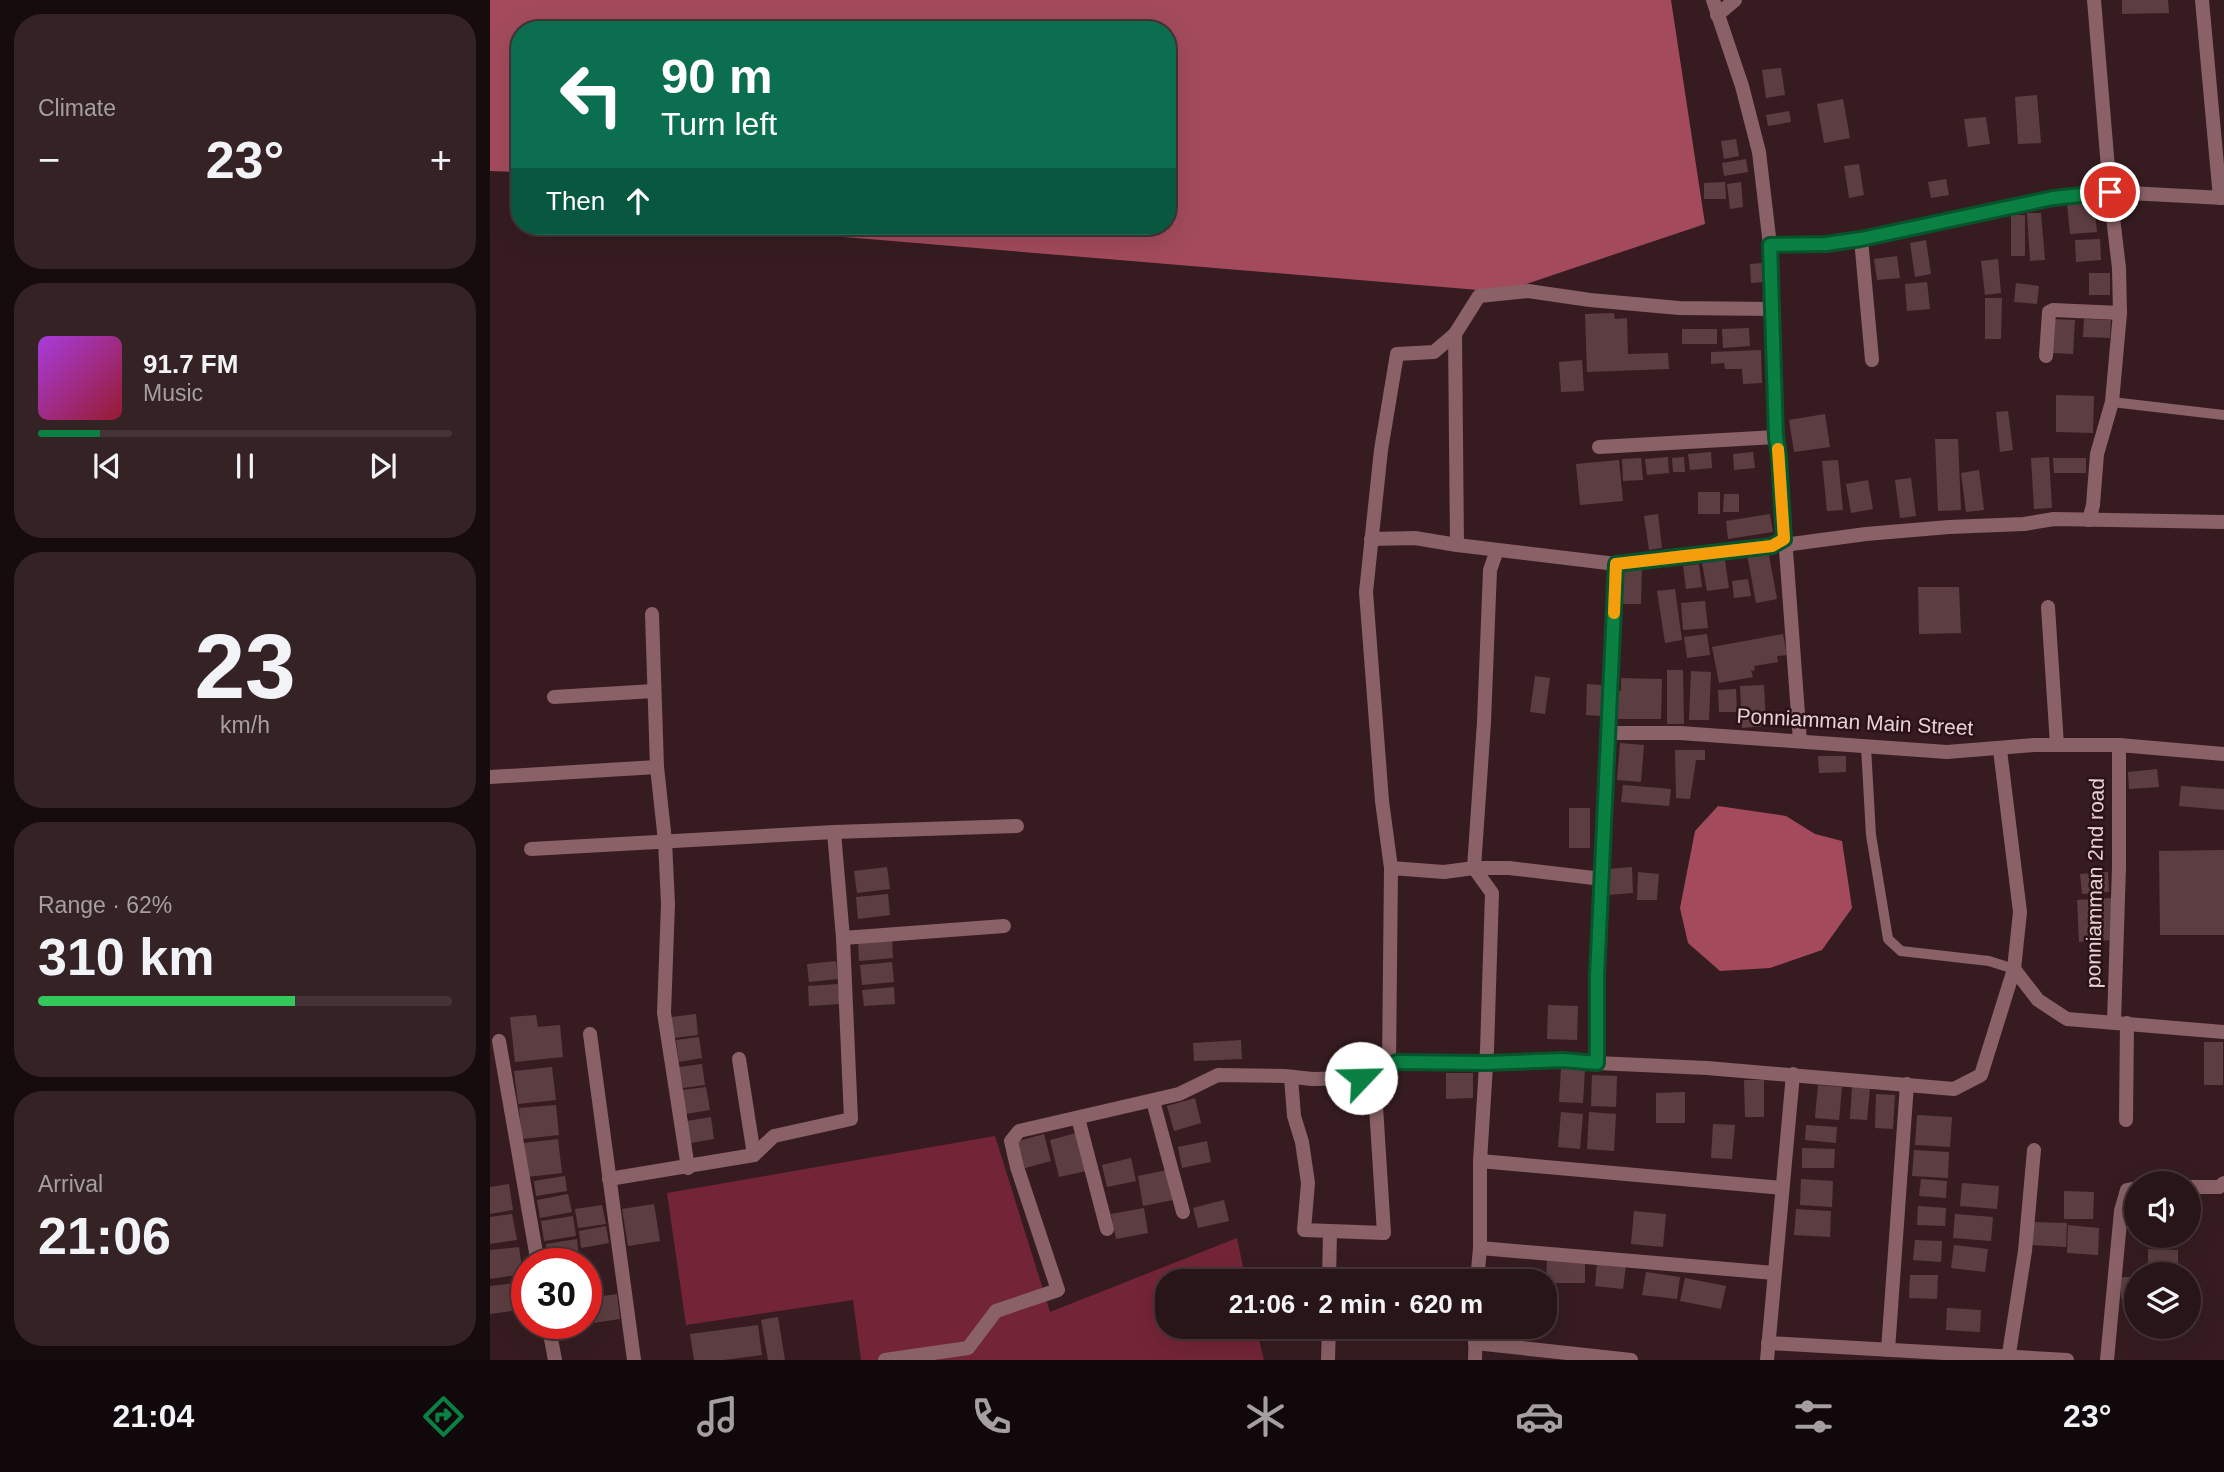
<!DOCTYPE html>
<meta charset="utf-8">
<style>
:root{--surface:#281518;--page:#342225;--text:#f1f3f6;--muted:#a59fa2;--line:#443437;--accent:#0b8043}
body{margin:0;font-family:Arial,sans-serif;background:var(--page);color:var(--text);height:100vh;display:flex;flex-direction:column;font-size:26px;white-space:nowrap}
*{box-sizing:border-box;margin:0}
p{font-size:23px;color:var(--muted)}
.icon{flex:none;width:38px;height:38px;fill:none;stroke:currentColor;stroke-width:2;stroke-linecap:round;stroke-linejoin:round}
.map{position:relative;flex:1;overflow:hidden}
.drawer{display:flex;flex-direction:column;gap:14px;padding:14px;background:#160c0d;width:490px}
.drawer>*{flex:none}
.guide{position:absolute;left:21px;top:21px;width:665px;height:214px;border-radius:28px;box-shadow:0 7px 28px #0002,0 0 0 2px var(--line);background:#0b6e4f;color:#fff;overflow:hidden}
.controls{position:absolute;left:1634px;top:1171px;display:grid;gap:14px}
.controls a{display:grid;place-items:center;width:77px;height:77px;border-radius:50%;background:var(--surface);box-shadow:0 7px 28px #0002,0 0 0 2px var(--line);font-size:35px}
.speed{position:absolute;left:21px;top:1248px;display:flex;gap:14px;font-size:35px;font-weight:700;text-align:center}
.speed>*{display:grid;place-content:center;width:91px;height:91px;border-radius:50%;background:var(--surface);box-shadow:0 7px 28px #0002,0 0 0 2px var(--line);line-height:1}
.speed .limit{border:10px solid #d22;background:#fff;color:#111}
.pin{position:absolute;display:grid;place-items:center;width:60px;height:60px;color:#fff;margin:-30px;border:4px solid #fff;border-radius:50%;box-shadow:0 2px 7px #0007}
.me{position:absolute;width:77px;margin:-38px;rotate:66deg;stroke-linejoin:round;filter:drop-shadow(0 0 5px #0008)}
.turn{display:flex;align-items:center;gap:24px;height:147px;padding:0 35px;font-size:32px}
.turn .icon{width:91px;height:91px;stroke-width:2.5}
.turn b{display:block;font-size:49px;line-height:60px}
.then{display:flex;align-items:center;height:66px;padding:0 35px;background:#0003;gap:14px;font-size:26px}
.big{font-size:52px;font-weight:700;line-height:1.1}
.drawer .tile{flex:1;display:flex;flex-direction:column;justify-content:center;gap:10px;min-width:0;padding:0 24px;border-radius:28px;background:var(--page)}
.drawer .dial{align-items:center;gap:0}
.dial b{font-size:91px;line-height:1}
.song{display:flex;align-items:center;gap:21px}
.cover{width:84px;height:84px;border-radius:10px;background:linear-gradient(135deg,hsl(280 70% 55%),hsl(350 70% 35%))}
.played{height:7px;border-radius:4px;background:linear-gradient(90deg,var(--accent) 15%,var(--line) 15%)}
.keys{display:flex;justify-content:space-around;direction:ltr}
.heat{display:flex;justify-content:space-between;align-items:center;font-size:38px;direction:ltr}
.charge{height:10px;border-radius:5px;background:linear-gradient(90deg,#34c759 62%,var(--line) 0)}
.trip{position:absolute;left:665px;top:1269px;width:402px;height:70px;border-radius:28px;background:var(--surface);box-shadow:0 7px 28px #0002,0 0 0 2px var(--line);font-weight:700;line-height:70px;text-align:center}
.tabs{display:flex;height:112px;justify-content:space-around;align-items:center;background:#10080a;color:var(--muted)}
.tabs .icon{width:49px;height:49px}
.tabs .active{color:var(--accent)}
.tabs b{font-size:32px;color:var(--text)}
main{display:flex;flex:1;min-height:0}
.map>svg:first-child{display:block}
.green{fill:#732537}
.water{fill:#a34b5c}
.building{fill:#5c3e42}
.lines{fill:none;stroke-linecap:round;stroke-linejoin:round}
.service{stroke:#896166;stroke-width:10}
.minor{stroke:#896166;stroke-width:14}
.tertiary{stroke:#896166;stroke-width:14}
.route-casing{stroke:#07532c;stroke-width:18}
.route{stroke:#0b8043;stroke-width:12}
.slow{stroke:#f59e0b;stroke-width:12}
.labels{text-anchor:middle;stroke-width:5;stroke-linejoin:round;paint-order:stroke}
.street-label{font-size:21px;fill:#e5d2d4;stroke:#2c1217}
</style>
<main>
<section class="drawer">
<div class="tile"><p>Climate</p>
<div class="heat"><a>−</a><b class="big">23°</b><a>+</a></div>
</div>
<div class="tile">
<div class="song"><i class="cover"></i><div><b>91.7 FM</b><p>Music</p></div></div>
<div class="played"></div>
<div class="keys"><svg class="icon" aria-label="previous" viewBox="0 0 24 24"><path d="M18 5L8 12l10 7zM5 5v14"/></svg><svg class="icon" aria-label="pause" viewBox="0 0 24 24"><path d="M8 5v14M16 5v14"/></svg><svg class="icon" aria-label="next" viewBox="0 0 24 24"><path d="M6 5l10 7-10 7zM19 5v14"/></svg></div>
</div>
<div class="tile dial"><b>23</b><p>km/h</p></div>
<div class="tile"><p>Range · 62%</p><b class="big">310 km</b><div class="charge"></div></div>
<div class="tile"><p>Arrival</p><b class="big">21:06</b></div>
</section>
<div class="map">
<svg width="1734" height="1360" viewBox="0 0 1734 1360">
<rect width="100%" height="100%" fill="#361c20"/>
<path class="green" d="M505 1136 560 1312 747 1238 756 1281H677V1326L766 1327 774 1360H371L363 1300 196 1325 177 1193Z"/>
<g class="water">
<path d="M0 0H1181L1215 224 1012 292 354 237 290 226H677V30H30V172L0 171Z"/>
<path d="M1228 806 1296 816 1325 834 1352 841 1362 908 1332 950 1280 968 1230 971 1198 943 1190 908 1205 831Z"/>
</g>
<g class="building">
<path d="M1632 0H1678L1679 13 1632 14Z"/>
<path d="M1291 68 1295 95 1276 98 1272 70Z"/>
<path d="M1547 95 1551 143 1528 144 1525 97Z"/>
<path d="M1353 99 1360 138 1334 143 1327 104Z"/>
<path d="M1299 111 1301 122 1278 126 1276 115Z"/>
<path d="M1496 117 1500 144 1478 147 1474 119Z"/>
<path d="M1246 139 1249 156 1234 159 1231 141Z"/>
<path d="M1256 159 1258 172 1234 176 1232 163Z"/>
<path d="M1369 164 1374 195 1359 198 1354 166Z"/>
<path d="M1456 179 1459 195 1441 198 1438 182Z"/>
<path d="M1235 182 1236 199H1214V183Z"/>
<path d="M1251 182 1253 207 1240 209 1237 184Z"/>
<path d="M1604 202 1607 232 1580 234 1577 204Z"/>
<path d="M1537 213H1551L1555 260 1540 261Z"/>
<rect x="1521" y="215" width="14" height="41"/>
<path d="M1610 239 1611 260 1586 262 1585 240Z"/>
<path d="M1436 240 1441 274 1425 277 1420 243Z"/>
<path d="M1407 256 1410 278 1387 280 1384 259Z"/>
<path d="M1508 259 1511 293 1495 295 1491 261Z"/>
<path d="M1273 263 1274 282 1261 283 1260 264Z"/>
<rect x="1599" y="273" width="21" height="22"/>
<path d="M1437 282 1440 309 1417 311 1415 284Z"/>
<path d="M1526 283 1549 286 1547 304 1524 302Z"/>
<path d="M1495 298H1512L1511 339H1495Z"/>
<path d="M1124 313 1125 319 1137 318 1138 354 1178 353 1179 369 1097 372 1095 314Z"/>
<path d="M1562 319 1585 320 1583 354 1562 353Z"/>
<path d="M1594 319 1621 320 1620 338 1593 337Z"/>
<path d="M1259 328 1260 346 1233 348 1232 329Z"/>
<rect x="1192" y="329" width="35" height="15"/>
<path d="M1271 350 1272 383 1253 384 1252 369H1235L1234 363 1221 364V352Z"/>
<path d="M1092 360 1094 391 1071 392 1069 362Z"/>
<path d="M1566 395 1604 396 1603 433 1566 432Z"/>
<path d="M1518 411 1523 450 1510 452 1506 412Z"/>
<path d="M1335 414 1340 447 1304 452 1299 420Z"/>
<path d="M1445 439H1468L1471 510 1448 511Z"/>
<path d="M1221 452 1222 468 1200 470 1198 454Z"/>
<path d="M1263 452 1265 468 1244 470 1243 454Z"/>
<path d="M1178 457 1179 473 1157 475 1155 459Z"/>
<path d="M1194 457 1195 472H1183L1182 458Z"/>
<path d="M1559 457 1562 508 1544 509 1541 458Z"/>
<path d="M1151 458 1153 480 1133 481 1132 459Z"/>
<path d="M1563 458H1596V473H1564Z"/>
<path d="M1129 460 1133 501 1090 505 1086 464Z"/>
<path d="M1348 460 1353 510 1337 511 1332 461Z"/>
<path d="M1489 470 1494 510 1476 512 1471 473Z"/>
<path d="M1421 478 1426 516 1410 518 1405 480Z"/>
<path d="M1378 480 1383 509 1361 513 1356 484Z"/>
<rect x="1208" y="492" width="22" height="22"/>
<path d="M1234 494H1249V512H1233Z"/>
<path d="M1168 514 1172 548 1159 550 1154 516Z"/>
<path d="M1280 514 1283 532 1238 539 1236 521Z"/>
<path d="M1278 550 1287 599 1266 603 1257 554Z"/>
<path d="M1234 554 1239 588 1217 591 1211 557Z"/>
<path d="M1209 564 1212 587 1196 589 1193 566Z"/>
<path d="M1131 568H1152L1151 604H1131Z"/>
<path d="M1258 579 1261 596 1244 598 1242 581Z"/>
<path d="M1428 587H1469L1471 633 1429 634Z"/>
<path d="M1185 589 1192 640 1175 643 1167 591Z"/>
<path d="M1215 601 1218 628 1193 630 1191 603Z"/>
<path d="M1217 634 1220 655 1197 658 1194 637Z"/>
<path d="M1293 634 1297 655 1287 656 1288 662 1264 666 1265 670 1261 671 1263 677 1229 683 1222 647Z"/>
<path d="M1177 670H1193L1194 724H1177Z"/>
<path d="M1201 671 1221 672 1219 720H1199Z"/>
<path d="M1045 676 1060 678 1055 714 1040 712Z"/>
<path d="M1131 678 1172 679 1171 719H1123V690L1131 691Z"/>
<path d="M1097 684 1112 685 1111 716 1096 715Z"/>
<path d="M1274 685 1276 726 1252 728 1250 686Z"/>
<path d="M1246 689 1247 712H1229L1228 690Z"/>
<path d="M1130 743 1154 745 1151 782 1127 780Z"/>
<path d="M1185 750H1215V760H1206L1200 799 1186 798Z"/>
<path d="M1328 756H1356V772L1329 773Z"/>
<path d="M1667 769 1669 787 1639 789 1638 772Z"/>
<path d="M1133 785 1181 789 1179 806 1131 802Z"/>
<path d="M1691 786 1734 789V810L1689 806Z"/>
<rect x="1079" y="808" width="21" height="40"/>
<path d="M1734 850V935H1670L1669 851Z"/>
<path d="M397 867 400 889 367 893 364 871Z"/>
<path d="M1142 867 1143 893 1118 895 1117 869Z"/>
<path d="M1148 872 1169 874 1167 900H1147Z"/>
<path d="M1618 872 1619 892 1592 894 1590 874Z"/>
<path d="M398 894 400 915 368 919 366 897Z"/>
<path d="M1621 898 1623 940 1589 942 1587 900Z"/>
<path d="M402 938 403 958 369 961 368 941Z"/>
<path d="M346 961 348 979 319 982 317 964Z"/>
<path d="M402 962 404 982 372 985 370 965Z"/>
<path d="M348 984 350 1004 319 1006 318 986Z"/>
<path d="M404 987 405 1004 374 1006 372 990Z"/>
<path d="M1058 1005 1088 1006 1087 1040 1057 1039Z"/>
<path d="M206 1014 208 1035 184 1038 181 1017Z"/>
<path d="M46 1015 48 1027 70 1025 73 1057 25 1062 20 1017Z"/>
<path d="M209 1037 212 1058 189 1062 186 1040Z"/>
<path d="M751 1040 752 1059 704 1061 703 1043Z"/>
<rect x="1714" y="1042" width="19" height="43"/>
<path d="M212 1064 215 1085 193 1088 189 1067Z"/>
<path d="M62 1067 66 1100 28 1104 24 1071Z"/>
<path d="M1071 1068 1095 1070 1093 1103 1069 1102Z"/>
<path d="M956 1073H983V1098L956 1099Z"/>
<path d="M1102 1075 1127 1076 1126 1107 1101 1106Z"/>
<path d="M1254 1080H1274V1117H1255Z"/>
<path d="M1328 1085 1352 1087 1349 1120 1325 1118Z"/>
<path d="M216 1087 220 1110 196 1114 192 1090Z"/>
<path d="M1362 1087 1380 1088 1377 1120 1360 1119Z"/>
<path d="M1195 1092V1123H1166V1093Z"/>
<path d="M1386 1094 1405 1095 1403 1129 1385 1128Z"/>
<path d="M705 1098 711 1123 684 1131 677 1106Z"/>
<path d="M66 1105 69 1135 32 1139 29 1108Z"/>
<path d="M1071 1112 1093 1114 1090 1149 1068 1147Z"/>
<path d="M1099 1112 1126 1114 1124 1151 1097 1149Z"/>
<path d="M1427 1115 1462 1117 1460 1147 1425 1145Z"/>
<path d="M221 1117 224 1139 201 1143 197 1121Z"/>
<path d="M1223 1124 1245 1125 1242 1159 1221 1158Z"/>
<path d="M1316 1125 1347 1127 1346 1143 1315 1140Z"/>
<path d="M586 1133 596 1171 569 1177 560 1140Z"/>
<path d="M554 1134 561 1161 532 1169 525 1142Z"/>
<path d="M68 1139 72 1173 37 1177 33 1143Z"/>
<path d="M717 1141 721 1162 692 1168 688 1147Z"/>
<path d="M1312 1148 1345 1149 1344 1168H1312Z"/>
<path d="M1424 1150 1459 1152 1458 1178 1422 1176Z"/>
<path d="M641 1158 646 1181 617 1187 612 1165Z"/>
<path d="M677 1170 683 1200 653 1206 648 1176Z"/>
<path d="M75 1176 77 1191 46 1196 44 1181Z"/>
<path d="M1311 1179 1343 1181 1342 1207 1310 1205Z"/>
<path d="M1431 1179 1457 1181 1456 1198 1429 1196Z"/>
<path d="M1472 1183 1509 1186 1507 1209 1470 1206Z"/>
<path d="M19 1184 23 1210 0 1214V1187Z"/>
<path d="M1574 1191 1604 1192 1603 1219H1574Z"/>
<path d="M78 1194 82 1212 50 1218 47 1200Z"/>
<path d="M734 1200 739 1221 708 1228 703 1208Z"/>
<path d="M164 1204 170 1241 138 1246 132 1209Z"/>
<path d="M112 1205 116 1224 88 1228 85 1209Z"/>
<path d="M1428 1206 1456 1208 1455 1226 1427 1225Z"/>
<path d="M654 1208 658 1233 626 1239 621 1214Z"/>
<path d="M1306 1209 1341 1211 1340 1237 1304 1235Z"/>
<path d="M1144 1211 1176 1214 1173 1247 1141 1244Z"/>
<path d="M22 1214 27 1240 0 1244V1217Z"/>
<path d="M1465 1214 1503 1217 1501 1241 1463 1238Z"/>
<path d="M83 1216 86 1236 54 1241 51 1221Z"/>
<path d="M1543 1222 1577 1223 1576 1247 1542 1245Z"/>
<path d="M1578 1225 1609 1228 1608 1255 1577 1253Z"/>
<path d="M116 1226 119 1243 91 1248 89 1231Z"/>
<path d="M87 1239 89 1256 58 1261 56 1244Z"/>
<path d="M1425 1240 1452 1241 1451 1262 1423 1260Z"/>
<path d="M1464 1245 1498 1249 1495 1272 1461 1268Z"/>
<path d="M29 1247 33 1274 0 1279V1250Z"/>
<path d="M1658 1249 1688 1250V1274L1658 1273Z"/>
<path d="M1057 1259 1095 1260V1283H1056Z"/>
<path d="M1107 1262 1136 1265 1133 1289 1105 1286Z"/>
<path d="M1156 1272 1190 1277 1187 1299 1152 1295Z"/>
<path d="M1420 1275H1448L1447 1299 1419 1298Z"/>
<path d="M1631 1277H1647V1300L1631 1299Z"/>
<path d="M1195 1278 1236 1286 1231 1309 1190 1301Z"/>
<path d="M35 1282 37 1309 0 1314V1286Z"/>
<path d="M127 1294 130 1319 103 1323 99 1298Z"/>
<path d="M1457 1308 1491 1310 1490 1332 1456 1330Z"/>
<path d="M288 1317 295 1360H278L271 1320Z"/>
<path d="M268 1325 272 1355 234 1360H204L200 1334Z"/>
</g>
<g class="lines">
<g class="service">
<path d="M1622 402 1734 415"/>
<path d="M1376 747 1381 835 1398 939 1411 951 1499 961 1524 969"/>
</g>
<g class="minor">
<path d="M1223 0 1252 86 1269 152 1282 262 1286 437 1289 455 1310 741"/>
<path d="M1712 0 1730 198"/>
<path d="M1227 15 1245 0"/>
<path d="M1371 239 1382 360"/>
<path d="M1280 245 1336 244 1371 239 1563 198 1620 192 1629 268 1630 313 1622 402 1607 454 1603 505 1599 520"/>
<path d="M1556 356 1559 312 1563 310 1630 313"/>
<path d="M1109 447 1286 437"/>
<path d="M881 539 925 538 967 545 965 334 989 296 1038 291 1100 300 1189 308 1282 309"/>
<path d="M967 545 1126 564 1282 546 1294 539"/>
<path d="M1294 545 1376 534 1459 527 1534 524 1564 519 1734 522"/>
<path d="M1558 607 1567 745"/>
<path d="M162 614 167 767 175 841 178 904 174 1013 198 1168"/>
<path d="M64 697 164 691"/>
<path d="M1119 733H1190L1457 752 1544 745H1629L1734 754"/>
<path d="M0 777 167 767"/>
<path d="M41 849 344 832 527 826"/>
<path d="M901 868 892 801 876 592 891 450 907 354 944 352 965 334"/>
<path d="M353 938 514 926"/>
<path d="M1524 969 1548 1000 1577 1019 1734 1032"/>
<path d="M1624 1022 1629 867V745"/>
<path d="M100 1034 144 1360"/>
<path d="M9 1041 48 1264"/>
<path d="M249 1059 264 1155"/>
<path d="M1107 1063 1217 1068 1464 1089 1491 1075 1524 969 1530 912 1510 750"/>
<path d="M899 1065 901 868 954 872 984 868H1019L1112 879"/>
<path d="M801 1077 804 1116 812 1142 818 1183 814 1230 894 1233 884 1075"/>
<path d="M663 1101 693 1212"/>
<path d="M588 1118 617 1229"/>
<path d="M1636 1120 1637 1023"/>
<path d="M990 1161 1292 1188"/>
<path d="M119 1179 264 1155 284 1136 361 1119 353 938 344 832"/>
<path d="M1699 1187H1729L1734 1183"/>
<path d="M990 1248 1284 1273"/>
<path d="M839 1281 840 1231"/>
<path d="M987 1281 990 1248V1161L997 1050 1002 893 984 868 994 722 1000 570 1007 550"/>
<path d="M58 1323 65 1360"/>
<path d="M985 1343 1141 1360"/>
<path d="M1278 1343 1577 1360"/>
<path d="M1398 1350 1417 1084"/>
<path d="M395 1360 478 1348 506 1311 568 1290 527 1167 521 1141 529 1131 689 1094 728 1075 795 1076 822 1079 871 1078 885 1075 907 1062 997 1063 1072 1060 1107 1063V976L1126 564"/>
<path d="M838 1360 839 1326"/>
<path d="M985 1360 986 1326"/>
<path d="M1277 1360 1303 1074"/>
<path d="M1518 1360 1535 1251 1544 1150"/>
<path d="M1617 1360 1631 1211 1637 1190 1647 1188"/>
</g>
<path class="tertiary" d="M1604 0 1620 192 1734 198"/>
</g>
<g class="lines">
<defs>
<path id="route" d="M871 1078 885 1075 907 1062 997 1063 1073 1060 1107 1063V976L1126 564 1282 546 1294 539 1289 456 1286 437 1280 245 1336 244 1371 239 1563 198 1620 192"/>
</defs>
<use href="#route" class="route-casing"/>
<use href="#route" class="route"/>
<path class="slow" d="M1124 613 1126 564 1282 546 1294 539 1288 449"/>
</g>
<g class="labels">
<g class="street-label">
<text transform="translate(1365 722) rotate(3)" y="7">Ponniamman Main Street</text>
<text transform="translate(1605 883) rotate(-89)" y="7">ponniamman 2nd road</text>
</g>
</g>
</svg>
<div class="controls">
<a><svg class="icon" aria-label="sound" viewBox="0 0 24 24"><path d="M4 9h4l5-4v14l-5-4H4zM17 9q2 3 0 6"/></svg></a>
<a><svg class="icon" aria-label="layers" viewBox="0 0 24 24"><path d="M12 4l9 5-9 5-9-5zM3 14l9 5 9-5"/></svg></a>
</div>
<div class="speed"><div class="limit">30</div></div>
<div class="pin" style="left:1620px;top:192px;background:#d93025"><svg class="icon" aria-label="arrive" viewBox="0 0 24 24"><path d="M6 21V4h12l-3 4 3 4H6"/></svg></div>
<svg class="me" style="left:871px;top:1078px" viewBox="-20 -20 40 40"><circle r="19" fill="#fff"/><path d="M0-13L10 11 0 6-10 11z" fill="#0b8043"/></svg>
<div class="trip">21:06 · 2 min · 620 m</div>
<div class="guide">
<div class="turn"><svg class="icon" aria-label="left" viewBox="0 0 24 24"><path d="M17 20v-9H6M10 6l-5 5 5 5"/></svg><div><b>90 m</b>Turn left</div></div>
<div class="then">Then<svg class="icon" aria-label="ahead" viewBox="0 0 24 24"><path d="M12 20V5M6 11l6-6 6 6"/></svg></div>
</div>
</div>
</main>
<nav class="tabs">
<b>21:04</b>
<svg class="icon active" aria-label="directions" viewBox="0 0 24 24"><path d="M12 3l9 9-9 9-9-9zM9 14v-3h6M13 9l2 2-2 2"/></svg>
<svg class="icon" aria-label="music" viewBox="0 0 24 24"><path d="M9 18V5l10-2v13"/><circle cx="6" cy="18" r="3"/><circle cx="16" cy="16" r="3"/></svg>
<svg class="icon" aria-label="phone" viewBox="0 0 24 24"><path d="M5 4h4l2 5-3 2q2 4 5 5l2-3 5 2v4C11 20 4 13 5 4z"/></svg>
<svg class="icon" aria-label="climate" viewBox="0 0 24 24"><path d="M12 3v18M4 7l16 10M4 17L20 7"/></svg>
<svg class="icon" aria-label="car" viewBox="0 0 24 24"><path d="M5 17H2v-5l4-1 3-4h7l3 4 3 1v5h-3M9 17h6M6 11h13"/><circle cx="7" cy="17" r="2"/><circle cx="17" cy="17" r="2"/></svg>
<svg class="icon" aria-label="filters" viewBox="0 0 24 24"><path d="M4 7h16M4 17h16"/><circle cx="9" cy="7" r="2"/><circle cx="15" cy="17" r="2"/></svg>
<b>23°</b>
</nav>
